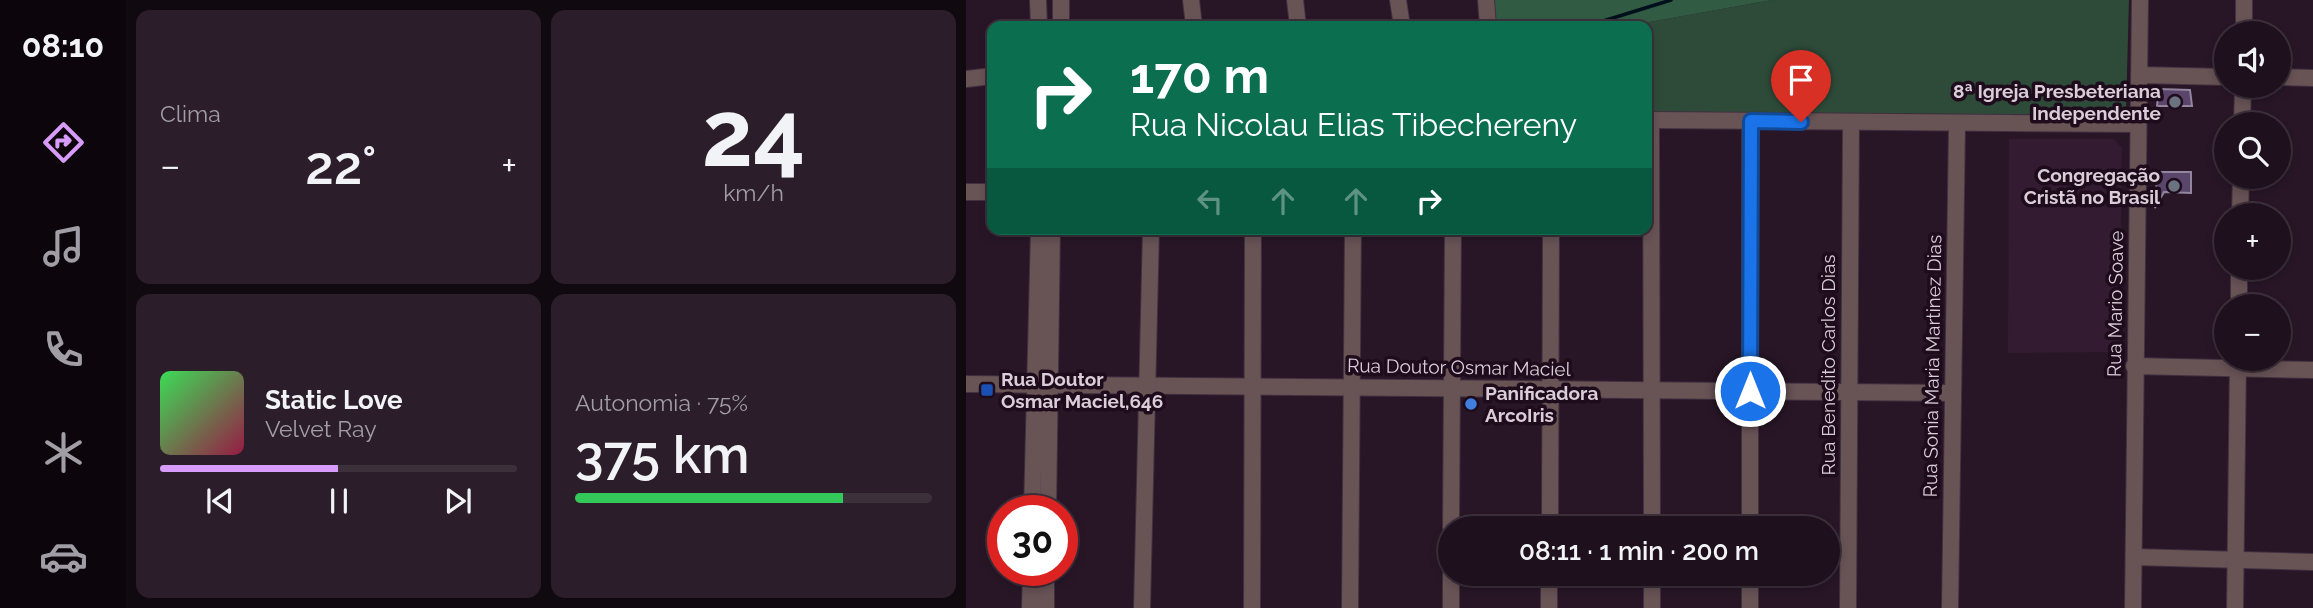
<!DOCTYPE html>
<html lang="pt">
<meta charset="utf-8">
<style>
:root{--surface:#1e101d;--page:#2b1e2a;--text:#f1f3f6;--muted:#a19da4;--line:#3c303b;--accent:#d79bf9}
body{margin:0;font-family:Raleway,sans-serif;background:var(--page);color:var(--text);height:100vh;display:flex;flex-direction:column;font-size:26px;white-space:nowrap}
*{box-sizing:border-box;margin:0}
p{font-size:23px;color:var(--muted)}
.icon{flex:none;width:38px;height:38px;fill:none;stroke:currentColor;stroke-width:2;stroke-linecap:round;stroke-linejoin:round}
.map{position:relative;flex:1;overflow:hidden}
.sheet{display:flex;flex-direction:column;gap:10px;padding:10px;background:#100910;width:840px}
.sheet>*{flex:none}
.hud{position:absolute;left:21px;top:21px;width:665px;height:214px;border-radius:14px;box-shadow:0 4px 10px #0003,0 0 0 2px var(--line);background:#0b6e4f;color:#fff;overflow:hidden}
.tools{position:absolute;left:1248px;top:21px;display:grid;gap:14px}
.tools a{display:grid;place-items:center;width:77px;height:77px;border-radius:50%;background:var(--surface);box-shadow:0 4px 10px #0003,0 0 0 2px var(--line);font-size:35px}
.speed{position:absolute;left:21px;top:495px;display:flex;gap:14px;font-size:35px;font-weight:700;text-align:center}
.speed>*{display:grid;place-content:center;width:91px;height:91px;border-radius:50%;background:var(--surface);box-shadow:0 4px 10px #0003,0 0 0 2px var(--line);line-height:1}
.speed .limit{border:10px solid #d22;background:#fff;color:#111}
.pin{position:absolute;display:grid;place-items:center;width:60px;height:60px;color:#fff;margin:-72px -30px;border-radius:50% 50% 50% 0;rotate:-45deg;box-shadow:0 0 7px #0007}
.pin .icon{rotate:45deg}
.me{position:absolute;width:77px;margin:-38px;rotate:0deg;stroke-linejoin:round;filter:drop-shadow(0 0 5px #0008)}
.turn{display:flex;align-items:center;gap:24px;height:147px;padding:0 28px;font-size:32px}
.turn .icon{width:91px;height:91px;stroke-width:2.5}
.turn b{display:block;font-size:49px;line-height:60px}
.lanes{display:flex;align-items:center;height:66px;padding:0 28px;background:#0003;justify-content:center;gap:35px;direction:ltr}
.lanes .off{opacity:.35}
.big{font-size:52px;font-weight:600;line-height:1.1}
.sheet .widget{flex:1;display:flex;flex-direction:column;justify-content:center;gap:10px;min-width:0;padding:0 24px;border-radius:14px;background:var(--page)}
.sheet .dial{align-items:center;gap:0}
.dial b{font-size:91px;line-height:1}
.song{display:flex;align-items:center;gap:21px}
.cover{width:84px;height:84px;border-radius:10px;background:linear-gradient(135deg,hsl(130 70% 55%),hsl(340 70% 35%))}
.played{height:7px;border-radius:4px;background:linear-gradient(90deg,var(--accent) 50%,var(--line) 50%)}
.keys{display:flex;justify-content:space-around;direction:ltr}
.heat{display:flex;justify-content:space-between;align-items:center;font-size:38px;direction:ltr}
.charge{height:10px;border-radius:5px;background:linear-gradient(90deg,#34c759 75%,var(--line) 0)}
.sheet .tiles{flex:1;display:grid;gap:10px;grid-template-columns:repeat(2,1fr)}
.trip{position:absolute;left:472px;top:516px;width:402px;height:70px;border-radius:35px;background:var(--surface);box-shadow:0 4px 10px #0003,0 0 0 2px var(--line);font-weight:600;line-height:70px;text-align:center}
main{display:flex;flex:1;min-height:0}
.tabs{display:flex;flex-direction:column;width:126px;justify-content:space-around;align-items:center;background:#0c060c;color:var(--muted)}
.tabs .icon{width:49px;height:49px}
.tabs .active{color:var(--accent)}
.tabs b{font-size:32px;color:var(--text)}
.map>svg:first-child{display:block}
.built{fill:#331b31}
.green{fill:#2e4b39}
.forest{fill:#315b42}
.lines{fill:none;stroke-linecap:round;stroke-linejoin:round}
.stream{stroke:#000f1c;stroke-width:3.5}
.building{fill:#5a466a;stroke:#93859f;stroke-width:2}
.minor-casing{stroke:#413040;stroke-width:18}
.minor{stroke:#685355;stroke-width:16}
.route-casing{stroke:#114b97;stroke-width:18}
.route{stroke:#1a73e8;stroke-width:12}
.worship-dot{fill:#6b7280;stroke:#1e0c1d;stroke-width:2.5}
.transit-dot{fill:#1a4fb4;stroke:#1e0c1d;stroke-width:2.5}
.shop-dot{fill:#3f7fe0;stroke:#1e0c1d;stroke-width:2.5}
.labels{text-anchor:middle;stroke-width:7;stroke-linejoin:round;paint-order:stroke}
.poi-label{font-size:19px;font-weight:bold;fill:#dacdd9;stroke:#1e0c1d;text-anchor:end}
.street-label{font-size:19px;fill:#dacdd9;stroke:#1e0c1d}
</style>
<main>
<nav class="tabs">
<b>08:10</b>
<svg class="icon active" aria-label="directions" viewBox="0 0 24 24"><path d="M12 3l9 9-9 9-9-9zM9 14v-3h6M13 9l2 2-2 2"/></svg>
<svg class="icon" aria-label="music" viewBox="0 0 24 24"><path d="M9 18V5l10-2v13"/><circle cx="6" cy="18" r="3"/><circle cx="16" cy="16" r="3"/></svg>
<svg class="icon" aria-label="phone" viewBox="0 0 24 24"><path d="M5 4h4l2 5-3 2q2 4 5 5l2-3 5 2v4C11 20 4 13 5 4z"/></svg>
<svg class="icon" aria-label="climate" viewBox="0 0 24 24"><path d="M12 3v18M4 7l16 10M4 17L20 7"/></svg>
<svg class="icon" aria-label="car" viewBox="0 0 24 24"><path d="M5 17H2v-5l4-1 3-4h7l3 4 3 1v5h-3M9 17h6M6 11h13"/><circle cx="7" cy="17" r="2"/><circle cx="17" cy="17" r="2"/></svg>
</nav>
<section class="sheet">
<div class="tiles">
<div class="widget"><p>Clima</p>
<div class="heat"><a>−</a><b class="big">22°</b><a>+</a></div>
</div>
<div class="widget dial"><b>24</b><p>km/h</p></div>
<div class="widget">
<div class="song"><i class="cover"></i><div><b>Static Love</b><p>Velvet Ray</p></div></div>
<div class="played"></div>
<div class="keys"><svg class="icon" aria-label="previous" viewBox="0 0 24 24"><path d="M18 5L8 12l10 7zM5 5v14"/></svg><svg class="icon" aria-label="pause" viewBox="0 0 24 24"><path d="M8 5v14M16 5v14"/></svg><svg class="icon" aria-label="next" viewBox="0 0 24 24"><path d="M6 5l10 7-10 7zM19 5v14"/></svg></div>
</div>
<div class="widget"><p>Autonomia · 75%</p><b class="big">375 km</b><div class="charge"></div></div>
</div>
</section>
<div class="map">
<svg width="1347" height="608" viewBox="0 0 1347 608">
<rect width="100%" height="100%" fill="#281627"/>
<path class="built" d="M1043 139H1148L1156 148 1153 352 1042 353Z"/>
<path class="green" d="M806 0H1163L1160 109 1153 115 681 112V26H661Z"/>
<path class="forest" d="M526 0H806L661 26H528Z"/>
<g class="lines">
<path class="stream" d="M621 26 705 0"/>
</g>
<g class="building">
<path d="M1193 89 1224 90 1226 106H1191Z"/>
<path d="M1191 172H1225V193L1198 192 1189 208Z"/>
</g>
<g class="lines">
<defs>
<g id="minor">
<path d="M72 0 73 26"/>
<path d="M95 0V26"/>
<path d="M225 0 228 26"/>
<path d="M329 0 332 26"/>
<path d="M432 0 436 26"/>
<path d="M520 0 522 26"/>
<path d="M1278 33V0"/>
<path d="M1173 75 1260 77"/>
<path d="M1312 77 1347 78"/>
<path d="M0 79 26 76"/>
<path d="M681 120 1172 124"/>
<path d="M685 120 686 528"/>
<path d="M1276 124 1277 86"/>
<path d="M0 192H26"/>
<path d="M1274 215 1275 177"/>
<path d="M1273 306V268"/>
<path d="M1168 366 1347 370"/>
<path d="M0 384 986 393"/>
<path d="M66 511 73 229"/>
<path d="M82 511 86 229"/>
<path d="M485 528 487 229"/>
<path d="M584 528 585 229"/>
<path d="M784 528V121"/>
<path d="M1168 557 1347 562"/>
<path d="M64 608 65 570"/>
<path d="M80 608V570"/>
<path d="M176 608 185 229"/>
<path d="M286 608 287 229"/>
<path d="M384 608 387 229"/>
<path d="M485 608V574"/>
<path d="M583 608V574"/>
<path d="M686 608V574"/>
<path d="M784 608V574"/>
<path d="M882 608 885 122"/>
<path d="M984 608 991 124"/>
<path d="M1167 608 1174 0"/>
<path d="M1269 608 1272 359"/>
</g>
</defs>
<use href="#minor" class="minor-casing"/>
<use href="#minor" class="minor"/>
</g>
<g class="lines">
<defs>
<path id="route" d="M784 391 785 121 835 122"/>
</defs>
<use href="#route" class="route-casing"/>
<use href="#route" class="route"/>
</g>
<g class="worship-dot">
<circle cx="1209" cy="102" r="7"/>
<circle cx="1208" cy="186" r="7"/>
</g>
<rect class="transit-dot" x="14" y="383" width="14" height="14" rx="3.5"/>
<circle class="shop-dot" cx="505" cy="404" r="7"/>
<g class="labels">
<g class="poi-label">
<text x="1195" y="98">8ª Igreja Presbeteriana<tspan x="1195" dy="22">Independente</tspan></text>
<text x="1194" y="182">Congregação<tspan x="1194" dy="22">Cristã no Brasil</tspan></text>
<text x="35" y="386" text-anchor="start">Rua Doutor<tspan x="35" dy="22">Osmar Maciel,646</tspan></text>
<text x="519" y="400" text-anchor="start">Panificadora<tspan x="519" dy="22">ArcoIris</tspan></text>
</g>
<g class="street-label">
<text transform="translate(1149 304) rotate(-89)" y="7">Rua Mario Soave</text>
<text transform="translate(862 365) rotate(-90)" y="7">Rua Benedito Carlos Dias</text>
<text transform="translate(966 366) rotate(-89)" y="7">Rua Sonia Maria Martinez Dias</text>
<text transform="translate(493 367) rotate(1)" y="7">Rua Doutor Osmar Maciel</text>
</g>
</g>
</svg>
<div class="tools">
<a><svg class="icon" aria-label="sound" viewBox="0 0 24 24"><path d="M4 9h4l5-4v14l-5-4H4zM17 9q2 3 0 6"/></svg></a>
<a><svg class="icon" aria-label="search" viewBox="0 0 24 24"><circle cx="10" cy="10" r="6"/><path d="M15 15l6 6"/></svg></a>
<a>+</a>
<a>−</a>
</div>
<div class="speed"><div class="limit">30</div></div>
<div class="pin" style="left:835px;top:122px;background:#d93025"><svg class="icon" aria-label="arrive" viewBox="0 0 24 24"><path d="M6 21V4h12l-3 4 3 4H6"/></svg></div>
<svg class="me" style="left:784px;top:391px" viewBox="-20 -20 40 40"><circle r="17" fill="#1a73e8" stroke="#fff" stroke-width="3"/><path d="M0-11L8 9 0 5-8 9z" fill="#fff"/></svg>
<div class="trip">08:11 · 1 min · 200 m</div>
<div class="hud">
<div class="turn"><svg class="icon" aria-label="right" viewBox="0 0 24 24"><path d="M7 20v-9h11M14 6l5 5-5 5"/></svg><div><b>170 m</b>Rua Nicolau Elias Tibechereny</div></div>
<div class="lanes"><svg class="icon off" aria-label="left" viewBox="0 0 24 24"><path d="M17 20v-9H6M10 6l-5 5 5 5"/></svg><svg class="icon off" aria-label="ahead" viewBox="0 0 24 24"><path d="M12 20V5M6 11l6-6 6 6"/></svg><svg class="icon off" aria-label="ahead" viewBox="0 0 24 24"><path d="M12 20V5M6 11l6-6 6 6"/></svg><svg class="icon" aria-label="right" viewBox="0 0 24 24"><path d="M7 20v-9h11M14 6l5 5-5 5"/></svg></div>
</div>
</div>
</main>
